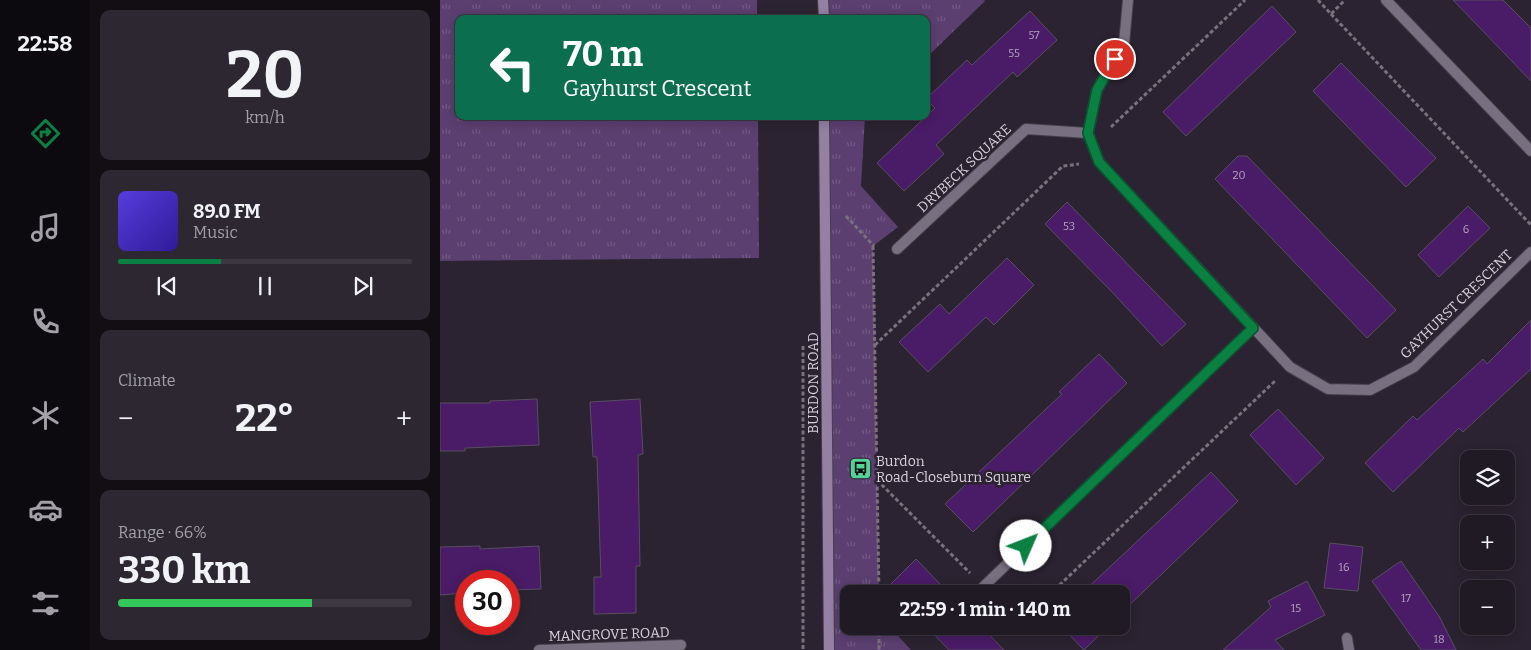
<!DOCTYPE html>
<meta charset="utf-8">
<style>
:root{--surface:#201a25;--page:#2d2732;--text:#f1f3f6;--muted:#a2a1a7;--line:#3d3842;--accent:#0b8043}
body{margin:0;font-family:Bitter,serif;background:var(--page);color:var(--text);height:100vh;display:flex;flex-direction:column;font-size:19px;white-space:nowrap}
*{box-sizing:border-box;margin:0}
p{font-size:16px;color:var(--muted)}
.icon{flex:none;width:28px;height:28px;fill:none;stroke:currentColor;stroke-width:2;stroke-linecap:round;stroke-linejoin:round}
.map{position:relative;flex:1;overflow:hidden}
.side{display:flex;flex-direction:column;gap:10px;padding:10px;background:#120e14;width:350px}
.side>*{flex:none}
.guide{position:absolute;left:15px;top:15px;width:475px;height:105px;border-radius:10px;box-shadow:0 2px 12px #0003,0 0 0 1px var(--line);background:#0b6e4f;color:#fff;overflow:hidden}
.controls{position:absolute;left:1020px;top:450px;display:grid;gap:10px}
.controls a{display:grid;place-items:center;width:55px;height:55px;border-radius:10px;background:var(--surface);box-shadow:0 2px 12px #0003,0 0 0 1px var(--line);font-size:25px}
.speed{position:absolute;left:15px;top:570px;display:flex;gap:10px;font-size:25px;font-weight:700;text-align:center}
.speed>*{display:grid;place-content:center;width:65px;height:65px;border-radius:50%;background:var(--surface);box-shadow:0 2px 12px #0003,0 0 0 1px var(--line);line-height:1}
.speed .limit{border:8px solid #d22;background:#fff;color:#111}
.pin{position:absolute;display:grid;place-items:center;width:42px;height:42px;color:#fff;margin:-21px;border:2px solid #fff;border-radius:50%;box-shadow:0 1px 5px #0007}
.me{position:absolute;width:55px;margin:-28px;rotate:46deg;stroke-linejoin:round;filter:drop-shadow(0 0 4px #0008)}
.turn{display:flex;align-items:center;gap:18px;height:105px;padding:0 25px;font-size:22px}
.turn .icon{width:65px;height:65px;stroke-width:2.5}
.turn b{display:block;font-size:35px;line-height:42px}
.big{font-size:38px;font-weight:700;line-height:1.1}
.side .tile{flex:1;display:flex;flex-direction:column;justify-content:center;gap:8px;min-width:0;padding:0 18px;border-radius:10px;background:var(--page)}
.side .dial{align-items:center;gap:0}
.dial b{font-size:65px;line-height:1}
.song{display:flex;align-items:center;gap:15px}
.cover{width:60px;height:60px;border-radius:8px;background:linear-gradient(135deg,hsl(250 70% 55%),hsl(250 70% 35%))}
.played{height:5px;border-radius:2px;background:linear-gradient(90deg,var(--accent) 35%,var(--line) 35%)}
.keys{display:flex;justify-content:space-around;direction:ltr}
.heat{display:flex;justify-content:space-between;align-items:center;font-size:28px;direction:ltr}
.charge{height:8px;border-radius:4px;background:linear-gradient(90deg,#34c759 66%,var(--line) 0)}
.trip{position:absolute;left:400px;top:585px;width:290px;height:50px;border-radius:10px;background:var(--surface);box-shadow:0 2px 12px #0003,0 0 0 1px var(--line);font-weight:700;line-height:50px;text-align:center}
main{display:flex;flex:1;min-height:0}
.menu{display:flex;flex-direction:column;width:90px;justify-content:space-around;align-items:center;background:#0d0a0f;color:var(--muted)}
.menu .icon{width:35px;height:35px}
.menu .on{color:var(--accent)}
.menu b{font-size:22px;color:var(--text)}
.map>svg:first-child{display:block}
.grass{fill:url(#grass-tufts)}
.building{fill:#4a1b67;stroke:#574f5f}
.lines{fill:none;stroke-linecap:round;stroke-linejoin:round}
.street-casing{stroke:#463f4b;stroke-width:12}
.secondary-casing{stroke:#463f4b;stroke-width:12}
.path{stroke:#78727d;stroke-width:3;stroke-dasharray:4 2.5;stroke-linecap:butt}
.street{stroke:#786f80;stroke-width:10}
.secondary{stroke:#9480a3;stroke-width:10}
.route-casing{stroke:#07532c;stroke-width:12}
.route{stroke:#0b8043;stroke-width:9}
.labels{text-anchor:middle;stroke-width:5;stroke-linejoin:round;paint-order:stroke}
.number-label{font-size:11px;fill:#b4a4be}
.street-label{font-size:14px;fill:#d7d2db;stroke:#2b2331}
.poi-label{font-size:14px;fill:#d7d2db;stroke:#2b2331;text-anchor:start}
</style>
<main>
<nav class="menu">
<b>22:58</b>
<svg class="icon on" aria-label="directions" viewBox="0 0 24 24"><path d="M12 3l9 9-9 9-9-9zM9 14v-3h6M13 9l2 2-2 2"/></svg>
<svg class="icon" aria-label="music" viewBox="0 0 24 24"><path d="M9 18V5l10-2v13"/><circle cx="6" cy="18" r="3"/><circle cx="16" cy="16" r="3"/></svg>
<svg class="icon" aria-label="phone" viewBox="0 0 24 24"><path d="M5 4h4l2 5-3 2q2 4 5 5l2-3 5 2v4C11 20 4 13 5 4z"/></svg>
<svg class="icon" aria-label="climate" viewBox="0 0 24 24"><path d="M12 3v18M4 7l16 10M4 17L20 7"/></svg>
<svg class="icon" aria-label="car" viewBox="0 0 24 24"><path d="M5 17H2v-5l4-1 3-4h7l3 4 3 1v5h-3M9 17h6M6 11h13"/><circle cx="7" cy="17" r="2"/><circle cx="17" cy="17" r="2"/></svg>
<svg class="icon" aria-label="filters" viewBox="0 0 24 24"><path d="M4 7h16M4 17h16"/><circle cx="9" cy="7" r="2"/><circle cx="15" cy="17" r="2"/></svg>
</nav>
<section class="side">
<div class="tile dial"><b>20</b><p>km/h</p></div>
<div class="tile">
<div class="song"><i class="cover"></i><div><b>89.0 FM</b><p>Music</p></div></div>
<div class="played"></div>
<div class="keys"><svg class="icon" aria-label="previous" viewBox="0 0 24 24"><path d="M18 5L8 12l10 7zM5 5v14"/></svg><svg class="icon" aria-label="pause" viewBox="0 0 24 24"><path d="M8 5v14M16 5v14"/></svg><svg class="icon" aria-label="next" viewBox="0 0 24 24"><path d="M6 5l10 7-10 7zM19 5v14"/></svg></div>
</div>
<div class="tile"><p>Climate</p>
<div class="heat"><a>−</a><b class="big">22°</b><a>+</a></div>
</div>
<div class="tile"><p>Range · 66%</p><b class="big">330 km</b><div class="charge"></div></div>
</section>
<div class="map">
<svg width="1091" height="650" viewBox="0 0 1091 650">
<defs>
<pattern id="grass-tufts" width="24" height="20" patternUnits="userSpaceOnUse" patternTransform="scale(1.25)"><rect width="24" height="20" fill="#5b3f70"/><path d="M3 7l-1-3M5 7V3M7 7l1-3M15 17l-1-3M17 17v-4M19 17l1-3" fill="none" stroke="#725a84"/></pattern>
</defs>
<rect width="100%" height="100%" fill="#2b2331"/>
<g class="grass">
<path d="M0 0H317V19H19V116H318L319 258 0 261Z"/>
<path d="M383 0H544L545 1 486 58V19H384Z"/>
<path d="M384 116H425L421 186 458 227 433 246 439 594H409V626H449L471 650H389Z"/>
</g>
<g class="building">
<path d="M1013 0H1063L1091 28V81Z"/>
<path d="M832 6 856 32 746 136 723 112Z"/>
<path d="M590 11 617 40 577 77 573 72 496 145 504 154 464 191 437 163 495 108 486 99 527 60 532 65Z"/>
<path d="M901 63 996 158 966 187 873 91Z"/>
<path d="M798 156H807L956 310 927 338 775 179Z"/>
<path d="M627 202 746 324 722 346 672 292 605 224Z"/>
<path d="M1028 206 1050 228 999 277 978 255Z"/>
<path d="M567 258 594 285 554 325 546 317 488 372 459 342 500 304 509 314Z"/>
<path d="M1091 320V369L1023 432 1019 428 953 492 925 463 973 416 977 420 1043 359 1047 364Z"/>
<path d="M659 354 687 383 533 532 505 504 622 394 619 392Z"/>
<path d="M97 399 99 445 25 448V451H0V403H50V401Z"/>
<path d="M200 399 203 454 198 455 200 566H196V613L154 614V577H161L157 457H153L150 402Z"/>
<path d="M838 409 884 458 856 485 810 435Z"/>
<path d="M771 472 798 501 681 613V594H641Z"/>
<path d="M890 543 923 547 918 591 884 588Z"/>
<path d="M40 546V549L99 546 101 589 69 590V581H26V593L0 595V547Z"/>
<path d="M476 559 500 584 510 594H453L447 588Z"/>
<path d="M961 561 999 616 1016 650H981L932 581Z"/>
<path d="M867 581 885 615 835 640 844 650H783L831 607 828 601Z"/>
<path d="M486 626H541L564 650H509Z"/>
<path d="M621 626H668L644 650Z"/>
</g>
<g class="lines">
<defs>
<g id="street">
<path d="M688 0 684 44 657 90 648 133 659 162 850 367 888 389 930 390 974 367 1091 252"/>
<path d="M946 0 1091 151"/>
<path d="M457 249 586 129 648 133"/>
<path d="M543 587 813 328"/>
<path d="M907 638 909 650"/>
<path d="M99 650 241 645"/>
</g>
<g id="secondary">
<path d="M383 0 384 19"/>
<path d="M384 116 389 650"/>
</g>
</defs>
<use href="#street" class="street-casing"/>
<use href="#secondary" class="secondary-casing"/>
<g class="path">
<path d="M878 0 891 14 905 0"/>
<path d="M891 14 1091 225"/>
<path d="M671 127 805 0"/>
<path d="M406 216 434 246"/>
<path d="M433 246 439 594"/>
<path d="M435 345 623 166 639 164"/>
<path d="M363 346V650"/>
<path d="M437 480 530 573"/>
<path d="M610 594 835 381"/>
<path d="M439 626V650"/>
</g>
<use href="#street" class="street"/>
<use href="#secondary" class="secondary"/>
</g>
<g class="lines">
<defs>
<path id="route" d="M586 546 813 328 659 162 648 133 657 90 675 59"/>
</defs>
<use href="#route" class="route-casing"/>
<use href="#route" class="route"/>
</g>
<defs>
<symbol id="bus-square" viewBox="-11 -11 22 22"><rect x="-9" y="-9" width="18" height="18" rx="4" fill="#53d396" stroke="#2b2331"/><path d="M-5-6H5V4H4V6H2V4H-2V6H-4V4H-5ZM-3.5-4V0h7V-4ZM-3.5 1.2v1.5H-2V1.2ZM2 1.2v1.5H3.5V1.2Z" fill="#111"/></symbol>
</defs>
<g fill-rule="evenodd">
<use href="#bus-square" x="408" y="456" width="25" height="25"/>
</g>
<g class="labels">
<g class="number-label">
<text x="594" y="39">57</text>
<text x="574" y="57">55</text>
<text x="799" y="179">20</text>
<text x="629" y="230">53</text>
<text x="1026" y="233">6</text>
<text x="904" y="571">16</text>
<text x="966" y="602">17</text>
<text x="856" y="612">15</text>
<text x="999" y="643">18</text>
</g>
<g class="street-label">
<text transform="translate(524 168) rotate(-43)" y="5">DRYBECK SQUARE</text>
<text transform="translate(1016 304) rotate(-44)" y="5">GAYHURST CRESCENT</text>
<text transform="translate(373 383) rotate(-90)" y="5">BURDON ROAD</text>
<text transform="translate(169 634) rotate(-2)" y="5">MANGROVE ROAD</text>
</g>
<g class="poi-label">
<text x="436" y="466">Burdon<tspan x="436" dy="16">Road-Closeburn Square</tspan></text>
</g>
</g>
</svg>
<div class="controls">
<a><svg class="icon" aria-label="layers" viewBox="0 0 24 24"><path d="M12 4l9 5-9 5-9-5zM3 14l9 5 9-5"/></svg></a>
<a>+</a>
<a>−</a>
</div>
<div class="speed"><div class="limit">30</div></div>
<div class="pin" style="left:675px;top:59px;background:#d93025"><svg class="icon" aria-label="arrive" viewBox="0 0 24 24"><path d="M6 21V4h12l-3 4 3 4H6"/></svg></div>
<svg class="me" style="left:586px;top:546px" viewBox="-20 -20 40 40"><circle r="19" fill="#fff"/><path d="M0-13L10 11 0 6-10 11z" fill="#0b8043"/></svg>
<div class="trip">22:59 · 1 min · 140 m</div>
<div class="guide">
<div class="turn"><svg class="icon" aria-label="left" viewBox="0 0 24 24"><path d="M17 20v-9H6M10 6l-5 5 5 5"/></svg><div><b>70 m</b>Gayhurst Crescent</div></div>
</div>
</div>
</main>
